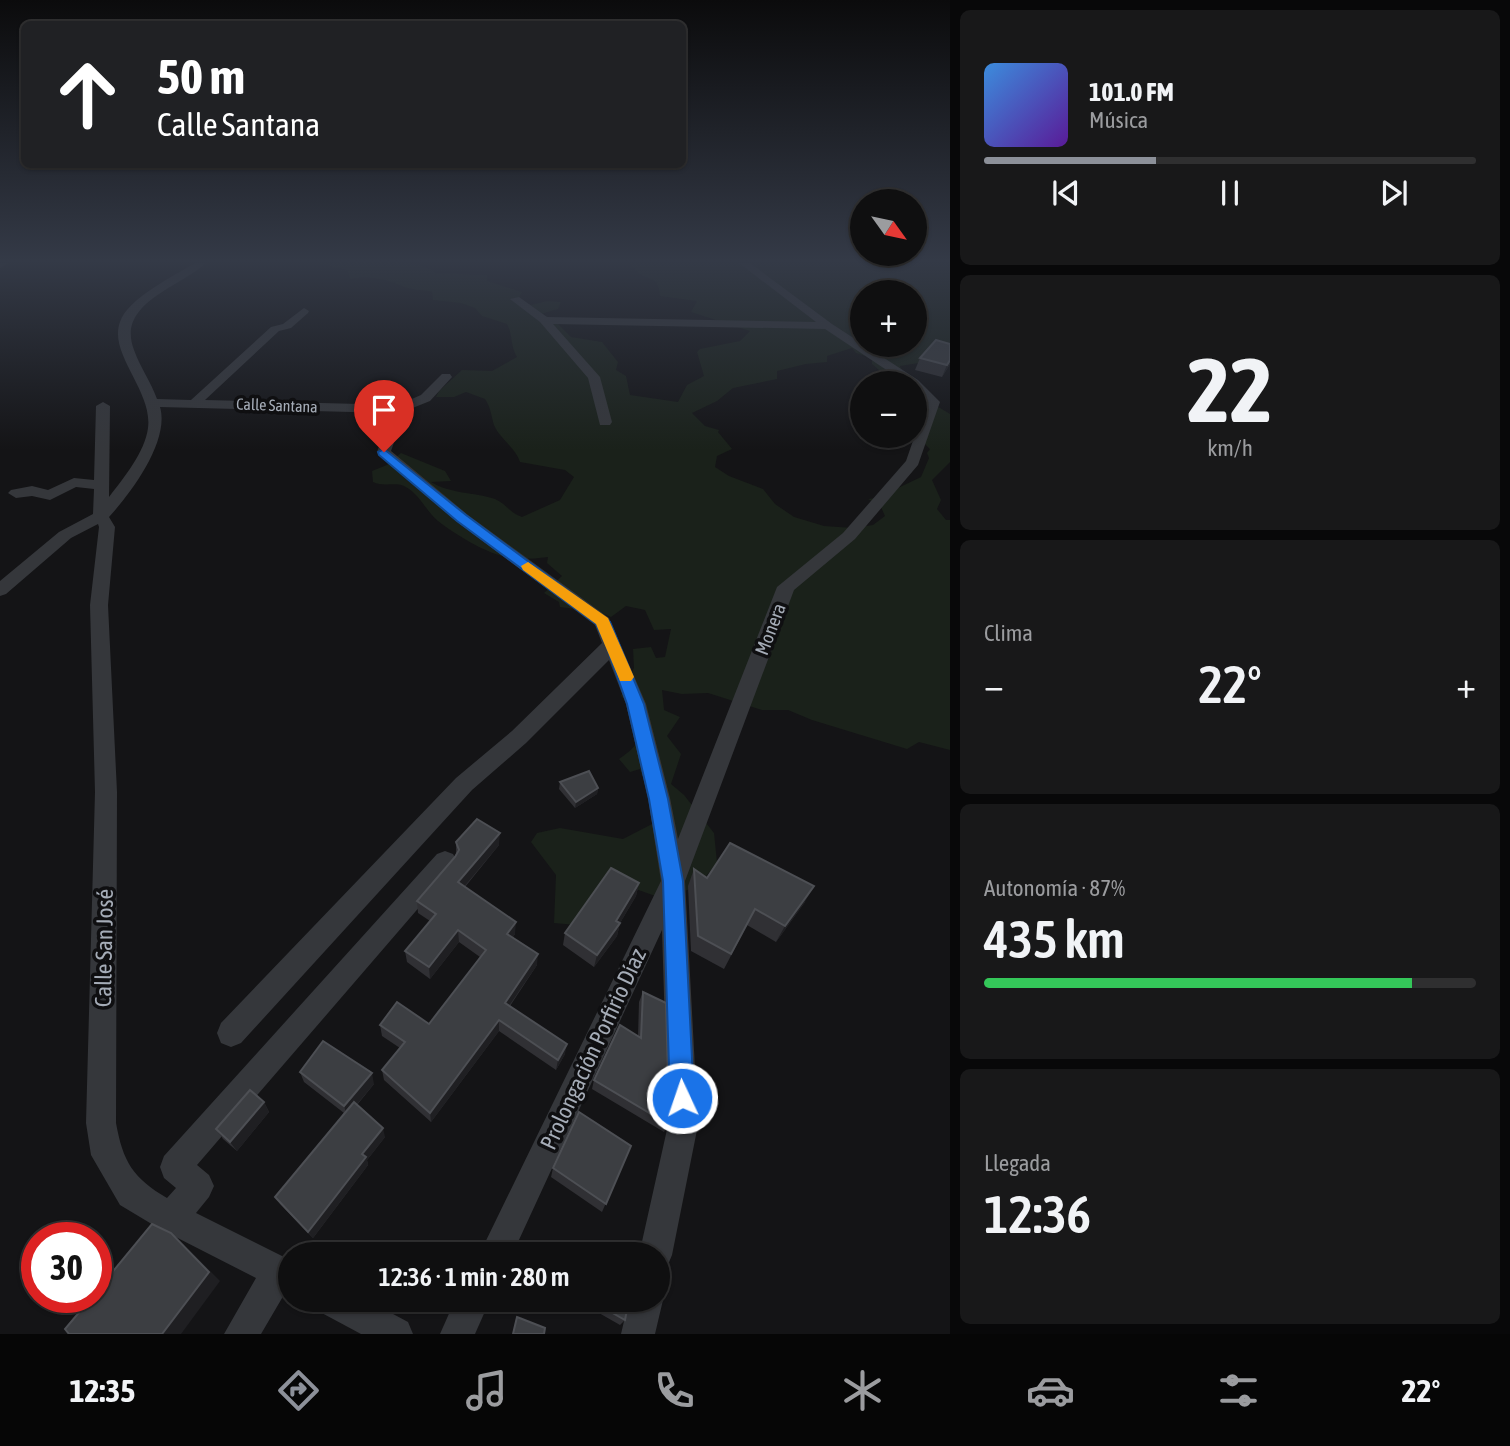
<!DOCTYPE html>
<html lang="es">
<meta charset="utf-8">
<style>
:root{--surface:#0f0f10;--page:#181819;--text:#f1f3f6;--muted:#9b9c9f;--line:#2f2f30;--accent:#8c9099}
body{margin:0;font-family:"Asap Condensed",sans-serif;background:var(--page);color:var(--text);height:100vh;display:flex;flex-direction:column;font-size:26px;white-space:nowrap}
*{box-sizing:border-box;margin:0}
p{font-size:23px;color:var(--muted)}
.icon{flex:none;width:38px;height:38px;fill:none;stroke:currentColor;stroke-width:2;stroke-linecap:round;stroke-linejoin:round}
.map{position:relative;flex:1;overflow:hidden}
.details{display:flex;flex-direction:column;gap:10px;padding:10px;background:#080809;width:560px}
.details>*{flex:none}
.guide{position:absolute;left:21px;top:21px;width:665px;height:147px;border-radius:10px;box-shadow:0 2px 5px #0004,0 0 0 2px var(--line);background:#202124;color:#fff;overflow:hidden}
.needle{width:46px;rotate:123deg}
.controls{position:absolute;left:850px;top:189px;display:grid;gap:14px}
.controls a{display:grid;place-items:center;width:77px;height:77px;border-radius:50%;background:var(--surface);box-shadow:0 2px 5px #0004,0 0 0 2px var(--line);font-size:35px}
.speed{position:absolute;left:21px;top:1222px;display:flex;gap:14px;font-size:35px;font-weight:700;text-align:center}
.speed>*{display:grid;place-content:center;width:91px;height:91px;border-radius:50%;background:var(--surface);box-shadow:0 2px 5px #0004,0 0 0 2px var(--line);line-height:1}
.speed .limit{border:10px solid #d22;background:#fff;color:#111}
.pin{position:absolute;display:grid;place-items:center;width:60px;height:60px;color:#fff;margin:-72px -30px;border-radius:50% 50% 50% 0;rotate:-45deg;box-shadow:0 0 7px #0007}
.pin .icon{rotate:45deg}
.me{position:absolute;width:77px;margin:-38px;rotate:357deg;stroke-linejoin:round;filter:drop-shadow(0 0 5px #0008)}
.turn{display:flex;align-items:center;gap:24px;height:147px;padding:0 21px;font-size:32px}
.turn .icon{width:91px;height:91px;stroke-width:2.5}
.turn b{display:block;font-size:49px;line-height:60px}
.big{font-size:52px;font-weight:600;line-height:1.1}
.details .card{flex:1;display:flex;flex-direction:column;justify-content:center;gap:10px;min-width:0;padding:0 24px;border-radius:10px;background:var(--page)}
.details .dial{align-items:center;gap:0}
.dial b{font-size:91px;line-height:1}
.song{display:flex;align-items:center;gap:21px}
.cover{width:84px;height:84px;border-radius:10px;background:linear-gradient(135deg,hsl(210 70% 55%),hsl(270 70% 35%))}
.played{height:7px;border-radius:4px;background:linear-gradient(90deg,var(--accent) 35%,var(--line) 35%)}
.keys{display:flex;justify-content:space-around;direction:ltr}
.heat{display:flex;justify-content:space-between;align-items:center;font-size:38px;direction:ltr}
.charge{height:10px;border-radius:5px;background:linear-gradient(90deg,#34c759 87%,var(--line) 0)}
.trip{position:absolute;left:278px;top:1242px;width:392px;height:70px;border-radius:35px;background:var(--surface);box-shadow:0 2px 5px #0004,0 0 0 2px var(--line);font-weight:600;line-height:70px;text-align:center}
.tabs{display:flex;height:112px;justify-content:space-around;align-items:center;background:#060606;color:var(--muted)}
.tabs .icon{width:49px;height:49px}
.tabs .active{color:var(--accent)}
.tabs b{font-size:32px;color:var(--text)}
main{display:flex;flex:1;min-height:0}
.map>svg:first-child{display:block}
.green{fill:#1a211a;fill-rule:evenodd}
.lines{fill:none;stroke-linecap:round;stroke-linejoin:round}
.minor{fill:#35373b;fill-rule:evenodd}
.wall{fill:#303034}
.shaded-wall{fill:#1f1f22}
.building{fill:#3c3e42;stroke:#4d4f54;stroke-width:2}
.route{fill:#1a73e8;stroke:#114b97;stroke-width:2}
.slow{fill:#f59e0b}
.labels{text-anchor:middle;stroke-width:7;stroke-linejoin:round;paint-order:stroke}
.far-street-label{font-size:16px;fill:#a5acb7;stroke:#0f0f11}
.street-label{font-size:19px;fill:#a5acb7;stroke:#0f0f11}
.near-street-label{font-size:23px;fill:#a5acb7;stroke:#0f0f11}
</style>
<main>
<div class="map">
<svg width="950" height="1334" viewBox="0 0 950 1334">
<rect width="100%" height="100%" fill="#141416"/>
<path class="green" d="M317 263C343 263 418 255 435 273L487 275V281L522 292 518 299 531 305 547 301 561 302 558 309 541 314 553 319 571 337 602 342 618 362 616 370 626 376 630 395 678 402 687 385 704 376 697 352 700 349 740 341 750 331 691 312 697 301 660 296C658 273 649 283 637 272 634 269 632 265 629 263H950V358L900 366 906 383H866L865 379 880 375V371L872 364V358L856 353 852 348 827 356V362L806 364 777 371V379L733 388 717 401 692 413 705 426 719 430 718 432 732 449 717 456 715 467 729 476 763 489 775 504 794 517 824 526 853 528 873 525 885 516 880 505 868 499 877 498 921 477 929 458 927 453 930 449 915 434V393L950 414V462L932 480 941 500 937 509 946 520H950V750L919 742 907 749 812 720 788 710H762L708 693 682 694 662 690 664 710 680 717 667 736 681 754 671 784 684 795 714 833 717 863 696 888 658 897 608 879 599 927 554 923 556 875 531 842 537 833 560 828 623 839 654 823 656 777 642 776 640 769 630 772 619 759C637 747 644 738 642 716L621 696 634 668 633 649 651 647 656 658 665 657 671 629 654 630 645 610 626 606 611 617 599 612 560 607 559 602 544 593 562 576 547 563 548 557C539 558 530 559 521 559 494 559 459 537 438 521 425 510 420 494 404 486 395 482 383 487 373 482L372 471 387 465 401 453 445 471 451 481 431 482C451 494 473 492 495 499 505 503 510 513 522 517L560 500 574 477 565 470 520 462C515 447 499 438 494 425 491 415 491 408 485 399L466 392 454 397H436L439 391 462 370 492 371 517 357C510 346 513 335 507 324L482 316 475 308 461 303 433 300 432 292C424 290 412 290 404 287 388 279 368 275 350 279L348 270ZM863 292H915V345H863Z"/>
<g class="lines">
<g class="minor">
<path d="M0 263H8L0 268Z"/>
<path d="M195 263H206C179 288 116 303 134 350 140 367 151 382 157 399L191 400 271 327 283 324 304 308 309 311 308 313 291 328 279 331 205 400 398 405 421 395 442 374H450L452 377 430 401 405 411 391 451 468 515 609 618 646 704 670 798 678 839 777 587 843 533 906 461 926 403 915 391V383H906L825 329 553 324 600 377 612 422 610 425H600L588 378 540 322 510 299 519 297 547 317 816 322 739 263H750L832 324 918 380 940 402 918 465 855 539 794 590 685 881 698 1125 672 1255 667 1267 658 1270V1255H639L668 1125 662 930 512 1255H479L661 881 648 798 626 704 609 660 526 743 472 790 241 1043 231 1047 221 1043 217 1033 221 1023 456 778 512 731 602 643 595 625 456 521 379 455 377 452 391 413 160 407C170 441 131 493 109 517L115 527 108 605 117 792 116 1123C123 1162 133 1178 167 1198L176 1188 164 1178 160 1167 164 1156 437 854 445 851 453 854 457 861 453 868 197 1165 209 1175 214 1186 209 1197 196 1213 290 1260V1295L285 1293 261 1334H224L256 1278 160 1229 120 1205 91 1155 86 1123 95 792 90 605 99 527 98 524 71 538 6 594 0 596V581L59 532 93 514 94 489 76 487 50 500 32 496 16 498 8 493 11 490 32 486 48 490 74 478 94 480 96 406 103 402 110 406 109 497C123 479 145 452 148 428 153 391 108 354 120 322 128 298 174 276 195 263Z"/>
<path d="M658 1288 663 1300 655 1334H621L629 1300H658Z"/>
<path d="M315 1300H367L408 1322 413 1334H361L320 1312Z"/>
<path d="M455 1300H490L475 1334H440Z"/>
</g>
</g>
<g class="wall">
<path d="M950 344V364L942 377 915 370 920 358Z"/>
<path d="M560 782 598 788 597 794 575 808 559 789Z"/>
<path d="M456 842 499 845 465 887 515 934 513 937 537 965 510 1006 565 1054 556 1070 499 1031 431 1122 384 1080 382 1070 400 1048 382 1036 380 1025 429 1024 480 957 459 942 430 979 407 962 405 951 430 921 418 913 417 901 455 857 456 855Z"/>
<path d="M694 869 707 878 805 902 776 942 747 925 724 969 691 951 688 886Z"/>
<path d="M639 883 636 896 620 923 617 936 594 967 563 945 565 933Z"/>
<path d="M643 992 665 1087 668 1124 664 1132 592 1089 594 1080 638 1037 639 1002Z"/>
<path d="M300 1072 374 1084 357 1105 385 1137 367 1160 368 1165 313 1238 280 1204 275 1197 344 1113 304 1082Z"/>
<path d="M264 1102 269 1112 237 1151 223 1139 216 1129Z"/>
<path d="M631 1146 602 1212 551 1177 553 1168Z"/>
<path d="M594 1300H629L625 1320 620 1325 592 1309Z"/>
</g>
<g class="shaded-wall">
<path d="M950 360V364L942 377 947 365Z"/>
<path d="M598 788 597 794 575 808 576 802Z"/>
<path d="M500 833 499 845 458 894V882Z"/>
<path d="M639 883 636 896 617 928 620 923 617 936 594 967 597 955Z"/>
<path d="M814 886 805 902 776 942 785 926Z"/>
<path d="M516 922 515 934 507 945V934Z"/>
<path d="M458 930 459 942 430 979 429 967Z"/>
<path d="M538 954 537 965 504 1013 505 1003Z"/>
<path d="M499 1020V1031L431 1122 430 1113Z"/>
<path d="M567 1044 565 1054 556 1070 558 1060Z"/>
<path d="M372 1073 374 1084 347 1116 344 1106Z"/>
<path d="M264 1102 269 1112 237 1151 230 1142Z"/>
<path d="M383 1128 385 1137 367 1160 368 1165 313 1238 308 1232 362 1154Z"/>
<path d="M171 1233 183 1244 220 1281 181 1334H162Z"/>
</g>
<g class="building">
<path d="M936 340 950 344V360L947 365 920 358Z"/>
<path d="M589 771 598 788 576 802 560 782Z"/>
<path d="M477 819 500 833 458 882 516 922 507 934 538 954 505 1003 567 1044 558 1060 499 1020 430 1113 382 1070 405 1042 380 1025 397 1002 429 1024 486 950 458 930 429 967 405 951 436 914 417 901 455 857 459 850 456 842Z"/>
<path d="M730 843 814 886 785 926 755 909 731 954 698 936 694 869 707 878Z"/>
<path d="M611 868 639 883 616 921 620 923 597 955 565 933Z"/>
<path d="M643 992 666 1003 668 1077 665 1087 669 1089 668 1124 594 1080 620 1025 641 1038Z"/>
<path d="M323 1041 372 1073 344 1106 300 1072Z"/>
<path d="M250 1090 264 1102 230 1142 216 1129Z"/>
<path d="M354 1102 383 1128 362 1154 366 1157 308 1232 275 1197Z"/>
<path d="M579 1112 631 1146 606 1204 553 1168Z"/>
<path d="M152 1224 171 1233 209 1272 162 1334H69L65 1329 92 1297H96V1292Z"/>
<path d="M596 1300H629L625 1320 595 1303Z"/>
<path d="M517 1317 545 1328 544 1334H513Z"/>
</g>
<linearGradient id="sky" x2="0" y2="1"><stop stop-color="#0b0b0c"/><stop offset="0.58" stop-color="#343a47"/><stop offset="1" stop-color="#343a47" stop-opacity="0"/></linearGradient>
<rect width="950" height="450" fill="url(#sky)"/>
<path class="route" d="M384 449 466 515 610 622 644 704 668 799 683 881 694 1098 691 1107 682 1110 674 1107 670 1098 663 881 649 799 627 704 606 645 596 624 457 521 379 455 378 452Z"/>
<path class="slow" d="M528 562 608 618 634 677 631 681H620L596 624 523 570 521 566Z"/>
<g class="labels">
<g class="far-street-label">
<text transform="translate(277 405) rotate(2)" y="6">Calle Santana</text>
</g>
<g class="street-label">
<text transform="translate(770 629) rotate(-69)" y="7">Monera</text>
</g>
<g class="near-street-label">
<text transform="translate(104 948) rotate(-89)" y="8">Calle San José</text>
<text transform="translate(593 1049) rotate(-65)" y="8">Prolongación Porfirio Díaz</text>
</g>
</g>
</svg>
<div class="controls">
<a><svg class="needle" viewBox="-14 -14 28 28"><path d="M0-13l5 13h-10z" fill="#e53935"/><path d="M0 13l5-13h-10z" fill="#9b9c9f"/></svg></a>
<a>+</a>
<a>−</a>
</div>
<div class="speed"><div class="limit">30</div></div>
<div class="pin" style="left:384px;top:452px;background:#d93025"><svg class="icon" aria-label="arrive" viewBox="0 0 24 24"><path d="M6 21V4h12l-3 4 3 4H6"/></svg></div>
<svg class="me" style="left:682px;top:1098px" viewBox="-20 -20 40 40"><circle r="17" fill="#1a73e8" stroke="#fff" stroke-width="3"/><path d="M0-11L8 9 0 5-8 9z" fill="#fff"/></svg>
<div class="trip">12:36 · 1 min · 280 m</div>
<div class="guide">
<div class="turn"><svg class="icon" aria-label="ahead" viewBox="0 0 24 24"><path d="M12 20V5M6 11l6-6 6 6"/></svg><div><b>50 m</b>Calle Santana</div></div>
</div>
</div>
<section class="details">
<div class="card">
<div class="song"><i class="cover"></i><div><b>101.0 FM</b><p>Música</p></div></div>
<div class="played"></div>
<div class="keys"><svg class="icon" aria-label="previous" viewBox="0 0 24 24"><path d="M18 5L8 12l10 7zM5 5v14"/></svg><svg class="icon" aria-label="pause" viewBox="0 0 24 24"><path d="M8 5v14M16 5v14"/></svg><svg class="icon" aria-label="next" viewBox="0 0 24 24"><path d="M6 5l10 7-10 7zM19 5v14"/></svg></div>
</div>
<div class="card dial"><b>22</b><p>km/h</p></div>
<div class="card"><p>Clima</p>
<div class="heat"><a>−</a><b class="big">22°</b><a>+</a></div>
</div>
<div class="card"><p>Autonomía · 87%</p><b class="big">435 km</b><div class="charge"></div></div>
<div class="card"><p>Llegada</p><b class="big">12:36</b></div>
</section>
</main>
<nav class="tabs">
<b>12:35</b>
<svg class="icon active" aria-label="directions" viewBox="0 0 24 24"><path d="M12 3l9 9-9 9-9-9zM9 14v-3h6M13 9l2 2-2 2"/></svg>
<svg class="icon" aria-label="music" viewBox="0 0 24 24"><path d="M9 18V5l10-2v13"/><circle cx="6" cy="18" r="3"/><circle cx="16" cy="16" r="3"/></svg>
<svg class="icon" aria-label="phone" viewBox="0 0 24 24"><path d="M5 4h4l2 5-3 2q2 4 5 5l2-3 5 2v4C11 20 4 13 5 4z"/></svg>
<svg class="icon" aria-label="climate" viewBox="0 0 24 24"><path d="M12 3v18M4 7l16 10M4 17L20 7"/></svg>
<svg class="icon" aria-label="car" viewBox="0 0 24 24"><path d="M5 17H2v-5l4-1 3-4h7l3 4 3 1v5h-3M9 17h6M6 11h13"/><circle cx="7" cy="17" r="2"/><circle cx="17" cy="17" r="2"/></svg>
<svg class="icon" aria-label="filters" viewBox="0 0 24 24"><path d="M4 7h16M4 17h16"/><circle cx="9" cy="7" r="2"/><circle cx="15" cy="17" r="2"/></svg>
<b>22°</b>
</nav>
